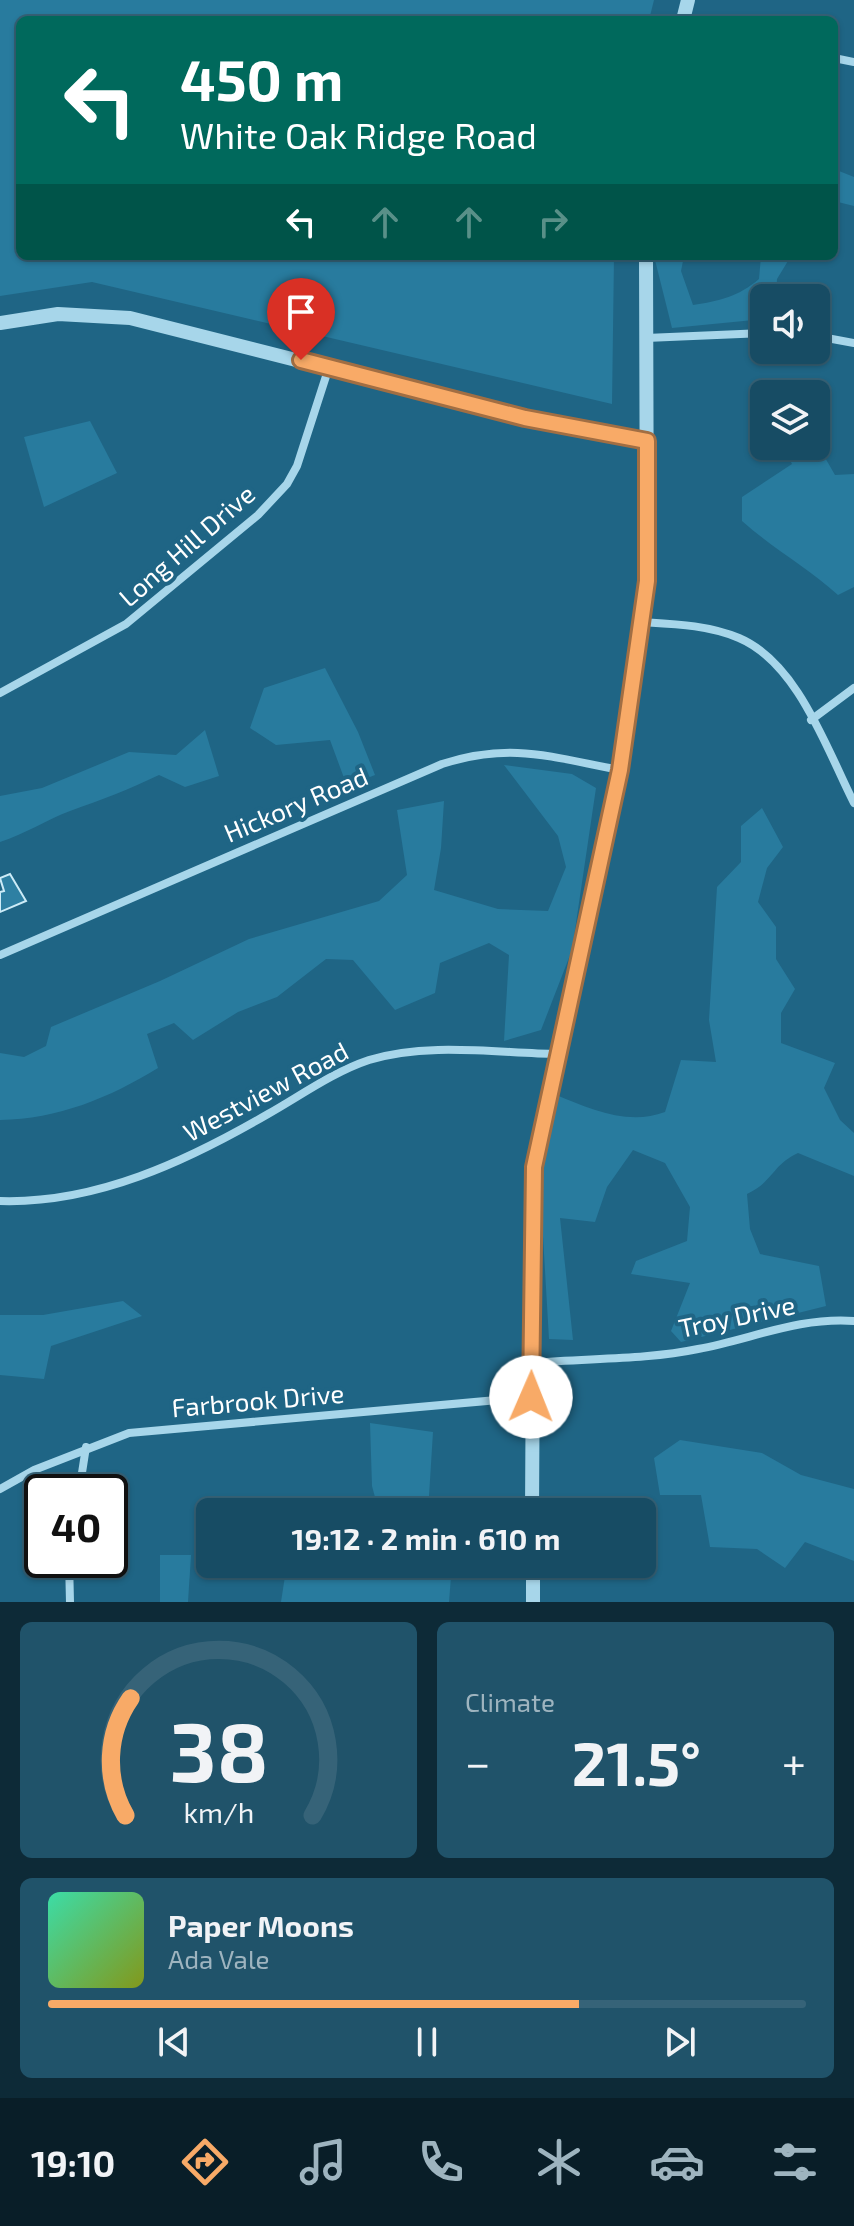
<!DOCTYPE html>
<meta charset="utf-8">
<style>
:root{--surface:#174c64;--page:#20536a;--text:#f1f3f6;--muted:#9eb4bf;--line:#366378;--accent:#f8aa67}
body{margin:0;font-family:"Exo 2",sans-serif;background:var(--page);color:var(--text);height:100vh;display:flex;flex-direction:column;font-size:30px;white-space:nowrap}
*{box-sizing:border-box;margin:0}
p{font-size:26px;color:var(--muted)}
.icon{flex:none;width:44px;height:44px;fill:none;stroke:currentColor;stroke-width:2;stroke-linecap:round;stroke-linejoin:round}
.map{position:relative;height:1602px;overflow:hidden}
.details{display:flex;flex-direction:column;gap:20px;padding:20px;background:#0d2a37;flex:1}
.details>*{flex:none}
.hud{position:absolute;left:16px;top:16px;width:822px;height:244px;border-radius:12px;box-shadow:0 2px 6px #0004,0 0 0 2px var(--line);background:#00695c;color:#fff;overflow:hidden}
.controls{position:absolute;left:750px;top:284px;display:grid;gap:16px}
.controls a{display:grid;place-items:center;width:80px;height:80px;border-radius:12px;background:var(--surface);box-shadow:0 2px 6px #0004,0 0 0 2px var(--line);font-size:40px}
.speed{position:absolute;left:24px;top:1474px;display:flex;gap:16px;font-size:40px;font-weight:700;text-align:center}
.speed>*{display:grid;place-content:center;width:104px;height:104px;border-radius:50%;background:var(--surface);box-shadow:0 2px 6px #0004,0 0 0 2px var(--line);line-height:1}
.speed .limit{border:4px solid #111;border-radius:12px;background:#fff;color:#111}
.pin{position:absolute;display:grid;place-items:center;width:68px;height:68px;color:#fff;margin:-82px -34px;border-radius:50% 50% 50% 0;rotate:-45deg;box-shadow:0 0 8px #0007}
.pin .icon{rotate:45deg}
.me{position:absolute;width:88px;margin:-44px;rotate:1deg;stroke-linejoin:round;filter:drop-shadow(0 0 6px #0008)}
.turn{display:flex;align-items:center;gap:28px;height:168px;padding:0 32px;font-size:36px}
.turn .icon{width:104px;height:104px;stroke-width:2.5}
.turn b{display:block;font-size:56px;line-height:68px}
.lanes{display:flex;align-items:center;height:76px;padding:0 32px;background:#0003;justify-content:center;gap:40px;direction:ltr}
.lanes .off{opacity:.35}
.big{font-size:60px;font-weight:700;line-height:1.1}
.details .tile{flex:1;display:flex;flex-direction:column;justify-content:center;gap:12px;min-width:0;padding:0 28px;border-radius:12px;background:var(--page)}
.details .dial{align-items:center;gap:0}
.dial svg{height:208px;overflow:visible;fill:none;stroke:var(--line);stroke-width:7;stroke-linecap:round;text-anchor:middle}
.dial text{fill:var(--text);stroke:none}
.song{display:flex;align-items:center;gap:24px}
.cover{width:96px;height:96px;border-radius:12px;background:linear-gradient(135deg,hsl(160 70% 55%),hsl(70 70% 35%))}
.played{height:8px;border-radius:4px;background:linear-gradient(90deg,var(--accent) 70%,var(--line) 70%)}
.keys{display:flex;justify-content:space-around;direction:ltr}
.heat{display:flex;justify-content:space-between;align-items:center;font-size:44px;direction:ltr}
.details .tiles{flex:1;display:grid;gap:20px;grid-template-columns:1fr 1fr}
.tile:last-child{grid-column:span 2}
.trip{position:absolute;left:196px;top:1498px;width:460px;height:80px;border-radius:12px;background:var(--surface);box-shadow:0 2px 6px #0004,0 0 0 2px var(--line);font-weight:700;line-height:80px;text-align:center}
.dock{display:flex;height:128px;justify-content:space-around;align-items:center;background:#091e28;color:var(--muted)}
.dock .icon{width:56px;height:56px}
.dock .active{color:var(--accent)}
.dock b{font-size:36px;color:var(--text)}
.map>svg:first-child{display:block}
.green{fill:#287b9e}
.building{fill:#2e80a3;stroke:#ccebf7;stroke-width:2}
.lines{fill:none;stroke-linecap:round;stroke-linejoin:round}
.minor{stroke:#a7d6ea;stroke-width:8}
.tertiary{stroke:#a7d6ea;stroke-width:14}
.route-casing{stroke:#a16e43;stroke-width:20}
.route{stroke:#f8aa67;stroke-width:14}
.labels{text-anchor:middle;stroke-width:8;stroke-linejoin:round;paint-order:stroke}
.street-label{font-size:26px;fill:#fff;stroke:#1f6585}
</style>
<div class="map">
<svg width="854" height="1602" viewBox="0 0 854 1602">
<rect width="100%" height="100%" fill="#1f6585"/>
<g class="green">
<path d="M0 0H654L649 20H20V256H614L612 404 92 282 0 296Z"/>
<path d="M834 169 854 177V206L834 201Z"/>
<path d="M654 256H684L681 271 693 305C719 301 738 297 759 279L761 256H791L777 279 776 298H764V319L672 328Z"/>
<path d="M90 421 117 473 44 507 24 437Z"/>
<path d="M816 442 835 475 854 474V587L838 595C808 568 772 548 742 521V497L792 464 783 446H816Z"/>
<path d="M325 668 358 732 375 775 347 786 330 740 276 745 250 728 264 688Z"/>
<path d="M205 730 219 776 185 787 159 775C130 789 101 800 70 811 46 820 25 834 0 842V796L42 788 129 752 176 755Z"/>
<path d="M504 765 572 774 596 788 572 950 541 1030 504 1041 509 955 489 943 440 963 435 993 395 1010 353 960 326 959 277 997 238 1012 193 1040 174 1023 147 1034 158 1068C109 1098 58 1119 0 1120V1053L24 1057 46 1046 51 1027 160 981 249 939 379 901 407 875 397 810 444 801 441 848 434 890 498 909 548 911 566 867 558 836Z"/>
<path d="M762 808 783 847 767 868 758 902 776 927V959L795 989 781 1013V1043L835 1063 824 1088 840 1120 854 1133V1176L798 1153C772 1165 774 1181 747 1194L750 1229 760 1254 819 1266 826 1306 681 1342 671 1331 690 1283 631 1274 636 1261 687 1241 690 1207 665 1163 633 1150 607 1187 595 1222 560 1218 573 1340 549 1339 540 1185 554 1094C590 1109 628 1126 665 1112L681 1060 716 1062 709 1020 717 887 741 862V826Z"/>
<path d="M123 1301 142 1316 51 1346 44 1379 0 1375V1315H43Z"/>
<path d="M370 1423 433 1432 429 1496 436 1512H379L372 1486Z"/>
<path d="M680 1440 762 1453 801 1475 854 1489V1561L805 1542 785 1568 757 1549 710 1547 701 1495H660L654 1458Z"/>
<path d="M191 1555 188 1602H160V1555Z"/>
<path d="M310 1564H452L449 1602H281L285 1576Z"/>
</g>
<path class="building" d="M10 874 26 901 0 912V892L4 891 0 878Z"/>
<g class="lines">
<g class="minor">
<path d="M834 58 854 62"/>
<path d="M816 336 854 343"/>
<path d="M646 338 764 333"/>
<path d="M641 622C674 624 708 625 739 638 798 663 827 750 854 803"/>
<path d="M0 693 126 624 258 515 287 484 297 466 329 367"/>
<path d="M811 720 854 688"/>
<path d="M0 955 442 764C512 742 550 757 620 770"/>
<path d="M0 1201C96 1204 187 1161 268 1114 300 1096 333 1072 369 1060 427 1042 497 1053 557 1054"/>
<path d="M533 1363C587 1358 645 1360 698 1349 752 1339 798 1317 854 1321"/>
<path d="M0 1489 34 1470 129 1433 531 1397"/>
<path d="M79 1492 86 1447"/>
<path d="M69 1560 70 1602"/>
</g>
<g class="tertiary">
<path d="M683 20 688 0"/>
<path d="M0 323 58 314 130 318 525 418 647 441"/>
<path d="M532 1512 534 1167 620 770 647 581 646 256"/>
<path d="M533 1564V1602"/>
</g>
</g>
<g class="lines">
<defs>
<path id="route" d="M301 360 525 418 647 441V581L620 770 534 1167 531 1397"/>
</defs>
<use href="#route" class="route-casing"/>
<use href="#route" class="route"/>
</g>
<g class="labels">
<g class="street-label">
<text transform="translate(187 546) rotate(-41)" y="9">Long Hill Drive</text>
<text transform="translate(296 805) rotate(-23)" y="9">Hickory Road</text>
<text transform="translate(266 1092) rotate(-28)" y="9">Westview Road</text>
<text transform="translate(737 1317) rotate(-12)" y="9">Troy Drive</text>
<text transform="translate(258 1401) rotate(-5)" y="9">Farbrook Drive</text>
</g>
</g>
</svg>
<div class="controls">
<a><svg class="icon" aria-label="sound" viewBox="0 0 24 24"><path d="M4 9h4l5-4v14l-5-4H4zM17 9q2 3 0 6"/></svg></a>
<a><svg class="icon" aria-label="layers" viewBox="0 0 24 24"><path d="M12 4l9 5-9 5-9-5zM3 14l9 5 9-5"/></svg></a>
</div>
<div class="speed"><div class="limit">40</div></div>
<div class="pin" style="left:301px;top:360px;background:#d93025"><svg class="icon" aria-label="arrive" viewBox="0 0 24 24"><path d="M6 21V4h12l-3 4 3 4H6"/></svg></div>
<svg class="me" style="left:531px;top:1397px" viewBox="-20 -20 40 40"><circle r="19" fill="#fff"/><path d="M0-13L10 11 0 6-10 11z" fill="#f8aa67"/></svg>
<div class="trip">19:12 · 2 min · 610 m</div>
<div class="hud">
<div class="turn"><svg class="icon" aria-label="left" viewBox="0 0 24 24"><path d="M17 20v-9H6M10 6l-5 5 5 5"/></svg><div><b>450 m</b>White Oak Ridge Road</div></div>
<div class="lanes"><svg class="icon" aria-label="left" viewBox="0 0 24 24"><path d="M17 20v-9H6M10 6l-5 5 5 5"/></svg><svg class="icon off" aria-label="ahead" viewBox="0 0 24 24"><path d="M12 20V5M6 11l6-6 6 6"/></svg><svg class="icon off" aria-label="ahead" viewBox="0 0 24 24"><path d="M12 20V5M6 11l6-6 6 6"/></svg><svg class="icon off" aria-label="right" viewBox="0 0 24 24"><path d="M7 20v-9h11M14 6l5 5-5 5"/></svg></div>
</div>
</div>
<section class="details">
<div class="tiles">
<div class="tile dial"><svg viewBox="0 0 100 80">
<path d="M14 69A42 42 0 1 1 86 69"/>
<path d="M14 69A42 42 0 0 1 16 24" stroke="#f8aa67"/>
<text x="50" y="56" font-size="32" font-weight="700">38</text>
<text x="50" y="72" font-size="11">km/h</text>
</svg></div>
<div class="tile"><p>Climate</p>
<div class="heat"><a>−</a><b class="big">21.5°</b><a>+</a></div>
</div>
<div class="tile">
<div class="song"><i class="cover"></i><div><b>Paper Moons</b><p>Ada Vale</p></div></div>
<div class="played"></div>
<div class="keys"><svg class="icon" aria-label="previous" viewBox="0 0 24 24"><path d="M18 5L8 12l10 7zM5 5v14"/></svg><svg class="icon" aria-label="pause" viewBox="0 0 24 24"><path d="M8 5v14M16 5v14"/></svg><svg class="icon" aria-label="next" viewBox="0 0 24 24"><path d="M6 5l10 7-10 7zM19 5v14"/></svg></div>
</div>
</div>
</section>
<nav class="dock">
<b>19:10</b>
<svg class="icon active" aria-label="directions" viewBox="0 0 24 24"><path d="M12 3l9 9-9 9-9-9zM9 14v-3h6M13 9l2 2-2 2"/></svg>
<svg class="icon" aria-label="music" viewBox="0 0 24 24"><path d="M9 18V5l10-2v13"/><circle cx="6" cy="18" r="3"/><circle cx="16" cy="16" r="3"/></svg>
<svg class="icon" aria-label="phone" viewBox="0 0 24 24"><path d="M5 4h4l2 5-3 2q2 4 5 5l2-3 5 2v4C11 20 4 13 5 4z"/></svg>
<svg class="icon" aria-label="climate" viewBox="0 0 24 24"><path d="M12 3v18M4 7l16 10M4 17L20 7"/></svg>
<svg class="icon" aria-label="car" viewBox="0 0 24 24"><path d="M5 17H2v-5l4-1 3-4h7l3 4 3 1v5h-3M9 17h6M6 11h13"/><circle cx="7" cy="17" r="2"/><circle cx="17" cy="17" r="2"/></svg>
<svg class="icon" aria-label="filters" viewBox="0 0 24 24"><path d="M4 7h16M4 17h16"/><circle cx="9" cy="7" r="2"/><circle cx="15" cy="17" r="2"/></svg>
</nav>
